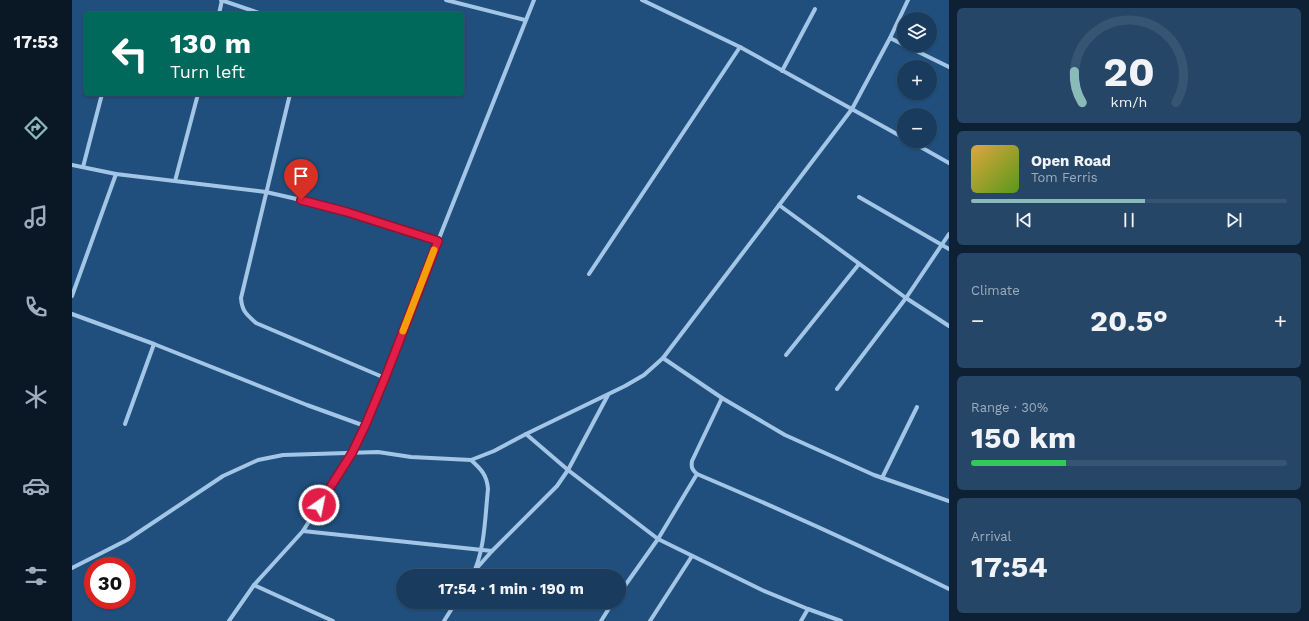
<!DOCTYPE html>
<meta charset="utf-8">
<style>
:root{--surface:#183b5e;--page:#254667;--text:#f1f3f6;--muted:#9fadbc;--line:#365573;--accent:#8bbbb9}
body{margin:0;font-family:"Work Sans",sans-serif;background:var(--page);color:var(--text);height:100vh;display:flex;flex-direction:column;font-size:15px;white-space:nowrap}
*{box-sizing:border-box;margin:0}
p{font-size:13px;color:var(--muted)}
.icon{flex:none;width:22px;height:22px;fill:none;stroke:currentColor;stroke-width:2;stroke-linecap:round;stroke-linejoin:round}
.map{position:relative;flex:1;overflow:hidden}
.panel{display:flex;flex-direction:column;gap:8px;padding:8px;background:#0d2034;width:360px}
.panel>*{flex:none}
.guide{position:absolute;left:12px;top:12px;width:380px;height:84px;border-radius:4px;box-shadow:0 1px 3px #0004,0 0 0 1px var(--line);background:#00695c;color:#fff;overflow:hidden}
.fabs{position:absolute;left:825px;top:12px;display:grid;gap:8px}
.fabs a{display:grid;place-items:center;width:40px;height:40px;border-radius:50%;background:var(--surface);box-shadow:0 1px 3px #0004,0 0 0 1px var(--line);font-size:20px}
.speed{position:absolute;left:12px;top:557px;display:flex;gap:8px;font-size:20px;font-weight:700;text-align:center}
.speed>*{display:grid;place-content:center;width:52px;height:52px;border-radius:50%;background:var(--surface);box-shadow:0 1px 3px #0004,0 0 0 1px var(--line);line-height:1}
.speed .limit{border:6px solid #d22;background:#fff;color:#111}
.pin{position:absolute;display:grid;place-items:center;width:34px;height:34px;color:#fff;margin:-41px -17px;border-radius:50% 50% 50% 0;rotate:-45deg;box-shadow:0 0 4px #0007}
.pin .icon{rotate:45deg}
.me{position:absolute;width:44px;margin:-22px;rotate:33deg;stroke-linejoin:round;filter:drop-shadow(0 0 3px #0008)}
.turn{display:flex;align-items:center;gap:14px;height:84px;padding:0 20px;font-size:18px}
.turn .icon{width:52px;height:52px;stroke-width:2.5}
.turn b{display:block;font-size:28px;line-height:34px}
.big{font-size:30px;font-weight:700;line-height:1.1}
.panel .widget{flex:1;display:flex;flex-direction:column;justify-content:center;gap:6px;min-width:0;padding:0 14px;border-radius:6px;background:var(--page)}
.panel .dial{align-items:center;gap:0}
.dial svg{height:104px;overflow:visible;fill:none;stroke:var(--line);stroke-width:7;stroke-linecap:round;text-anchor:middle}
.dial text{fill:var(--text);stroke:none}
.song{display:flex;align-items:center;gap:12px}
.cover{width:48px;height:48px;border-radius:6px;background:linear-gradient(135deg,hsl(40 70% 55%),hsl(90 70% 35%))}
.played{height:4px;border-radius:2px;background:linear-gradient(90deg,var(--accent) 55%,var(--line) 55%)}
.keys{display:flex;justify-content:space-around;direction:ltr}
.heat{display:flex;justify-content:space-between;align-items:center;font-size:22px;direction:ltr}
.charge{height:6px;border-radius:3px;background:linear-gradient(90deg,#34c759 30%,var(--line) 0)}
.trip{position:absolute;left:324px;top:569px;width:230px;height:40px;border-radius:20px;background:var(--surface);box-shadow:0 1px 3px #0004,0 0 0 1px var(--line);font-weight:700;line-height:40px;text-align:center}
main{display:flex;flex:1;min-height:0}
.dock{display:flex;flex-direction:column;width:72px;justify-content:space-around;align-items:center;background:#0a1826;color:var(--muted)}
.dock .icon{width:28px;height:28px}
.dock .current{color:var(--accent)}
.dock b{font-size:18px;color:var(--text)}
.map>svg:first-child{display:block}
.lines{fill:none;stroke-linecap:round;stroke-linejoin:round}
.street{stroke:#a3c6e7;stroke-width:4}
.route-casing{stroke:#92132f;stroke-width:10}
.route{stroke:#e11d48;stroke-width:7}
.slow{stroke:#f59e0b;stroke-width:7}
</style>
<main>
<nav class="dock">
<b>17:53</b>
<svg class="icon current" aria-label="directions" viewBox="0 0 24 24"><path d="M12 3l9 9-9 9-9-9zM9 14v-3h6M13 9l2 2-2 2"/></svg>
<svg class="icon" aria-label="music" viewBox="0 0 24 24"><path d="M9 18V5l10-2v13"/><circle cx="6" cy="18" r="3"/><circle cx="16" cy="16" r="3"/></svg>
<svg class="icon" aria-label="phone" viewBox="0 0 24 24"><path d="M5 4h4l2 5-3 2q2 4 5 5l2-3 5 2v4C11 20 4 13 5 4z"/></svg>
<svg class="icon" aria-label="climate" viewBox="0 0 24 24"><path d="M12 3v18M4 7l16 10M4 17L20 7"/></svg>
<svg class="icon" aria-label="car" viewBox="0 0 24 24"><path d="M5 17H2v-5l4-1 3-4h7l3 4 3 1v5h-3M9 17h6M6 11h13"/><circle cx="7" cy="17" r="2"/><circle cx="17" cy="17" r="2"/></svg>
<svg class="icon" aria-label="filters" viewBox="0 0 24 24"><path d="M4 7h16M4 17h16"/><circle cx="9" cy="7" r="2"/><circle cx="15" cy="17" r="2"/></svg>
</nav>
<div class="map">
<svg width="877" height="621" viewBox="0 0 877 621">
<rect width="100%" height="100%" fill="#204f7d"/>
<g class="lines">
<g class="street">
<path d="M149 0 190 14"/>
<path d="M374 0 453 20"/>
<path d="M570 0 668 47 832 138"/>
<path d="M147 14 150 0"/>
<path d="M818 38 877 67"/>
<path d="M710 71 743 9"/>
<path d="M218 94 169 298C170 311 174 314 184 323L313 378"/>
<path d="M838 141 877 163"/>
<path d="M0 165 44 174 194 192 229 200 275 212 366 241"/>
<path d="M11 167 30 94"/>
<path d="M103 181 126 94"/>
<path d="M787 197 877 249"/>
<path d="M707 205 834 298 765 389"/>
<path d="M877 234 834 298 877 326"/>
<path d="M517 274 668 47"/>
<path d="M0 296 44 174"/>
<path d="M0 314 82 344 235 405 293 426"/>
<path d="M714 355 787 264"/>
<path d="M591 358 780 109 818 38 836 0"/>
<path d="M53 424 82 344"/>
<path d="M454 434 496 470 586 539 690 590 736 609 769 621"/>
<path d="M399 460C409 469 415 475 416 489 413 517 413 551 400 576"/>
<path d="M625 474C710 510 794 548 877 589"/>
<path d="M810 478 845 407"/>
<path d="M231 531 420 551"/>
<path d="M0 568 55 540 151 476 186 460 211 455 306 452 339 457 399 460 422 451 454 434 553 386 572 375 591 358 650 398 713 435 802 475 877 501"/>
<path d="M404 569 420 551 485 486 496 470 536 395"/>
<path d="M182 585 261 621"/>
<path d="M547 594 586 539 625 474C620 470 619 467 620 461L650 398"/>
<path d="M157 621 182 585 231 531 280 453 313 378 366 241 462 0"/>
<path d="M372 621 384 602"/>
<path d="M529 621 541 602"/>
<path d="M578 621 620 556"/>
<path d="M729 621 736 609"/>
</g>
</g>
<g class="lines">
<defs>
<path id="route" d="M229 200 275 212 366 241 313 378 293 426 280 453 247 505"/>
</defs>
<use href="#route" class="route-casing"/>
<use href="#route" class="route"/>
<path class="slow" d="M331 331 362 250"/>
</g>
</svg>
<div class="fabs">
<a><svg class="icon" aria-label="layers" viewBox="0 0 24 24"><path d="M12 4l9 5-9 5-9-5zM3 14l9 5 9-5"/></svg></a>
<a>+</a>
<a>−</a>
</div>
<div class="speed"><div class="limit">30</div></div>
<div class="pin" style="left:229px;top:200px;background:#d93025"><svg class="icon" aria-label="arrive" viewBox="0 0 24 24"><path d="M6 21V4h12l-3 4 3 4H6"/></svg></div>
<svg class="me" style="left:247px;top:505px" viewBox="-20 -20 40 40"><circle r="17" fill="#e11d48" stroke="#fff" stroke-width="3"/><path d="M0-11L8 9 0 5-8 9z" fill="#fff"/></svg>
<div class="trip">17:54 · 1 min · 190 m</div>
<div class="guide">
<div class="turn"><svg class="icon" aria-label="left" viewBox="0 0 24 24"><path d="M17 20v-9H6M10 6l-5 5 5 5"/></svg><div><b>130 m</b>Turn left</div></div>
</div>
</div>
<section class="panel">
<div class="widget dial"><svg viewBox="0 0 100 80">
<path d="M14 69A42 42 0 1 1 86 69"/>
<path d="M14 69A42 42 0 0 1 8 45" stroke="#8bbbb9"/>
<text x="50" y="56" font-size="32" font-weight="700">20</text>
<text x="50" y="72" font-size="11">km/h</text>
</svg></div>
<div class="widget">
<div class="song"><i class="cover"></i><div><b>Open Road</b><p>Tom Ferris</p></div></div>
<div class="played"></div>
<div class="keys"><svg class="icon" aria-label="previous" viewBox="0 0 24 24"><path d="M18 5L8 12l10 7zM5 5v14"/></svg><svg class="icon" aria-label="pause" viewBox="0 0 24 24"><path d="M8 5v14M16 5v14"/></svg><svg class="icon" aria-label="next" viewBox="0 0 24 24"><path d="M6 5l10 7-10 7zM19 5v14"/></svg></div>
</div>
<div class="widget"><p>Climate</p>
<div class="heat"><a>−</a><b class="big">20.5°</b><a>+</a></div>
</div>
<div class="widget"><p>Range · 30%</p><b class="big">150 km</b><div class="charge"></div></div>
<div class="widget"><p>Arrival</p><b class="big">17:54</b></div>
</section>
</main>
